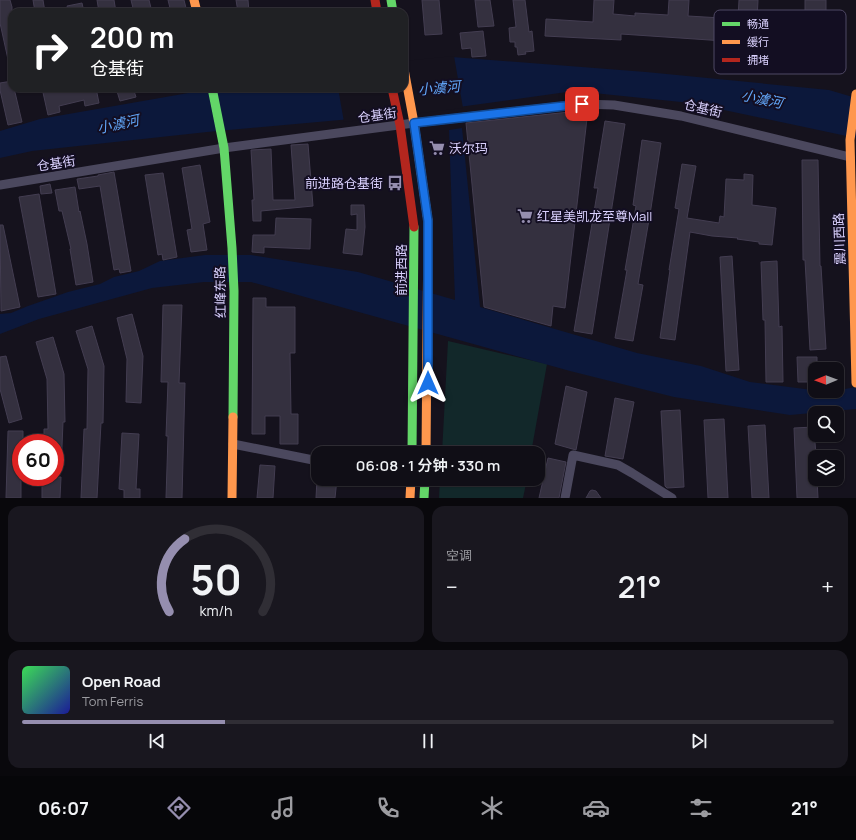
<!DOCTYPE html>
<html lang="zh">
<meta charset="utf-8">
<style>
:root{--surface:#100e16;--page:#19171f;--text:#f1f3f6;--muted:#9c9ca1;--line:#302e35;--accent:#958eaf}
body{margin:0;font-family:Manrope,"Noto Sans SC",sans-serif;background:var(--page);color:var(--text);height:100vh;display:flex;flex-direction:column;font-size:15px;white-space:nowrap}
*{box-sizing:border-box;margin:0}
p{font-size:13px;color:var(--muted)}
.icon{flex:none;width:22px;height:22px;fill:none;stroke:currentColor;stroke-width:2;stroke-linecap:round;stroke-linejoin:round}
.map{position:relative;height:498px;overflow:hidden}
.details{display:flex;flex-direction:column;gap:8px;padding:8px;background:#09080c;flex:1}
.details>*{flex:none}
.guide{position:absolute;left:8px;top:8px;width:400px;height:84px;border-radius:12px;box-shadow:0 1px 3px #0004,0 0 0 1px var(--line);background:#202124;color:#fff;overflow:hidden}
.needle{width:26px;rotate:269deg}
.fabs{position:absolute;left:808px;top:362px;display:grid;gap:8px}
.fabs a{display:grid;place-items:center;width:36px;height:36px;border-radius:8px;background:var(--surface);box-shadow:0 1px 3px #0004,0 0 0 1px var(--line);font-size:20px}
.speed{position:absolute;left:12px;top:434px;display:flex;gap:8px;font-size:20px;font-weight:700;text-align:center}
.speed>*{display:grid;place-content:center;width:52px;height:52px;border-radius:50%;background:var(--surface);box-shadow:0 1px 3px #0004,0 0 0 1px var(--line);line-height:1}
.speed .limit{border:6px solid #d22;background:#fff;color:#111}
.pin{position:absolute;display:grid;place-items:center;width:34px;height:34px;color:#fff;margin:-17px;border-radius:8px;box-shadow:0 2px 6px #0006}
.me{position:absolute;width:44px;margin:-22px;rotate:0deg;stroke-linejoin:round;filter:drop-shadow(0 0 3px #0008)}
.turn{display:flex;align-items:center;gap:14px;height:84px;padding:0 16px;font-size:18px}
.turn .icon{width:52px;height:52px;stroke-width:2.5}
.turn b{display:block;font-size:28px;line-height:34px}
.big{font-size:30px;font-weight:600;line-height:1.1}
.details .widget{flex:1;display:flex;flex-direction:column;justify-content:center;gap:6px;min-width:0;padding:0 14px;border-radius:12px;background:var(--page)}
.details .dial{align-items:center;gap:0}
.dial svg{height:104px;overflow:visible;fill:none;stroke:var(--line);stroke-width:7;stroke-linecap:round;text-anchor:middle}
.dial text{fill:var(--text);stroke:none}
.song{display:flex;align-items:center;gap:12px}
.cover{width:48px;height:48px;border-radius:6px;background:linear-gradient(135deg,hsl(130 70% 55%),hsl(240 70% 35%))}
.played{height:4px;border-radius:2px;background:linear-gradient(90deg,var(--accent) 25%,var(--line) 25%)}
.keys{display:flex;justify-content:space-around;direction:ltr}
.heat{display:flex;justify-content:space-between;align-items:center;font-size:22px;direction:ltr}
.details .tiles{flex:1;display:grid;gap:8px;grid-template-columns:1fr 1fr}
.widget:last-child{grid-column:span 2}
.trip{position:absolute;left:311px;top:446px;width:234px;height:40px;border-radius:12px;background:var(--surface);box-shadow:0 1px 3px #0004,0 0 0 1px var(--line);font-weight:600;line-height:40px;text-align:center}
.tabs{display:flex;height:64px;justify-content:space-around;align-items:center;background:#060609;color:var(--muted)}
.tabs .icon{width:28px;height:28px}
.tabs .selected{color:var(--accent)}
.tabs b{font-size:18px;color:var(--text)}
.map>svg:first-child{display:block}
.green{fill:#12282a}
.water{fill:#0c183b}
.pier{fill:#15121d}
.building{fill:#34303f;stroke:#433d51}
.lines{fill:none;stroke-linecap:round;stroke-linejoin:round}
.street{stroke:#4b485e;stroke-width:9}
.fast{stroke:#63d668;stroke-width:9}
.slow{stroke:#ff974d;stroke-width:9}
.jam{stroke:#b3261e;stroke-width:9}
.route-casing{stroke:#114b97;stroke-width:10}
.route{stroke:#1a73e8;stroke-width:7}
.labels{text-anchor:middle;stroke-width:4;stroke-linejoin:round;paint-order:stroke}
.street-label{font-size:13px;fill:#dad1fe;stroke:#130e22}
.poi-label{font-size:13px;fill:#dad1fe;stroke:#130e22;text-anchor:start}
.water-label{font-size:14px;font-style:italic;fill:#62a7fa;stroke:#130e22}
.key{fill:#130e22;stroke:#4f4864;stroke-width:1}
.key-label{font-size:11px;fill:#dad1fe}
</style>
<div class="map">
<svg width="856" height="498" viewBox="0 0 856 498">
<rect width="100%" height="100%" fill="#15121d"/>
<g class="green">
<path d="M448 341 547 364 531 453H442Z"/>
<path d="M440 479H527L523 498H439Z"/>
</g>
<g class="water">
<path d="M452 57 646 72 829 90 856 98V138L691 103 574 91 459 107 351 119 207 132 32 151 0 158V131L40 119 217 88H404Z"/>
<path d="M462 128 480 307 637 353 701 366 750 382 828 392 856 387V409L790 415 674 397 570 371 251 282H204L152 288 39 319 0 334V314L11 313 28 306 68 292 100 284 114 277 139 271 160 261 205 255H251L358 272 455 300 449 130Z"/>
</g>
<path class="pier" d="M454 56 463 108 344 122 338 88H404V61Z"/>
<g class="building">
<path d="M0 0H10L12 7V64H9L0 23Z"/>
<path d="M33 0H43L45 12H35Z"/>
<path d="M97 0H114L116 12H99Z"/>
<path d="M131 0H149L152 12H134Z"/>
<path d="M168 0H184L187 12H171Z"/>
<path d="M236 0H248L249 12H238Z"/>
<path d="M422 0H439L442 34 425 35Z"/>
<path d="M475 0H490L494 26 478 27Z"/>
<path d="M513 0H525L529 32 532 31 534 51 525 52 526 54 518 55 517 47H515V42H510L509 28 516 27Z"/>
<path d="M594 0H614L613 14 635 16V13L668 15 669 0H689L688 16 738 19 739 0H758L757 20 784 22 783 45 621 34V40L545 36 546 19 593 22Z"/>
<path d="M805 0H826V13H822V55L811 54V13L805 12Z"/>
<path d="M82 3 84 12H69L67 6Z"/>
<path d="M483 31 486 56 472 57 471 48 462 49 460 33Z"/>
<path d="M12 81V88H14L22 122 8 125 0 90V83Z"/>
<path d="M42 88H96L99 103 85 106 84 100 59 106 60 112 48 115Z"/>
<path d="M116 88H133L136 97 120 101Z"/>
<path d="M588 110 565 308 553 306 551 326 484 307 466 123Z"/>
<path d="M605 121 625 124 592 334 574 331 598 188H594Z"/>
<path d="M642 140 661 143 651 208 638 284 643 285 633 341 615 338 627 270H625L636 206 633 205Z"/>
<path d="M308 144 313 206 261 211V221H253L252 200H254L251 150 271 149 273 200H295L291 145Z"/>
<path d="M802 160H818L820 266H821L826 349 810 350 805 260H803Z"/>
<path d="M682 164 696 166 687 218 719 223 720 216 724 217 726 179 744 180V174L753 175 752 205 776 208 772 245 759 244V242L737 239 738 238 712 236 690 232 675 340 660 338 670 270H669L679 209 675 208Z"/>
<path d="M200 165 210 222 203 224 207 250 191 252 187 230 192 229 182 168Z"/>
<path d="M114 172 131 271 120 273 119 269 114 270 100 186 79 189 77 179 98 176V175Z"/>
<path d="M163 173 177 257 163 260 162 254 158 255 145 175Z"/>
<path d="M50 184 52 193 41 194 40 186Z"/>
<path d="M75 187 79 212 80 211 87 244 93 282 76 285 70 249H71L62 211H59L55 190Z"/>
<path d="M39 194 56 294 38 297 19 197Z"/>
<path d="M351 205H364L365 227 362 255 343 253 346 229 357 230V214L351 215Z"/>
<path d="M276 218 311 219 310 249 264 247V253L252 252 253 235H275Z"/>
<path d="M0 225H3L20 307 1 311Z"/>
<path d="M732 256 739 370 726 371 720 257Z"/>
<path d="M777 261 779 327 782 326 783 382H766L765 320H763L761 262Z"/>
<path d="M253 298H266V307H295V353H290L291 414H298V444H280V416H265V434H252Z"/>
<path d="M163 305H182L179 383H185L182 498H166L168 436H166L168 382H161Z"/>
<path d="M132 314 143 356 141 403 126 402 127 359 117 318Z"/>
<path d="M92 326 104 366 103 423H101L97 498H81L84 429H87L88 369 76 331Z"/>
<path d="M53 337 64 374 65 422H63L61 471H55V443H44V429H48L47 379 36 342Z"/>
<path d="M6 356 22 419 9 423 0 389V357Z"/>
<path d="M797 357H817V369H815V382H798Z"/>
<path d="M566 386 587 392 576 450 555 444Z"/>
<path d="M615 398 634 402 623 459 605 456Z"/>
<path d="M680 410 684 487 667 488 665 486 661 411Z"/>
<path d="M724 419 728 498H708L704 420Z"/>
<path d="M765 425 769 498H752L748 426Z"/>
<path d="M814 427 816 457 815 479H817L818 498H797L794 428Z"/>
<path d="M8 431H23V443H21V498H6Z"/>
<path d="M122 433 139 434 136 489H140V498H124V490L119 489Z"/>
<path d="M548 458 566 462 559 498H539Z"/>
<path d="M260 465 275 466 273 498H257Z"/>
<path d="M42 477H61L60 498H42Z"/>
<path d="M317 479H337L335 498H316Z"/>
<path d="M592 490 596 491 601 498H586L590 491Z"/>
</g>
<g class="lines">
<g class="street">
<path d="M0 185 224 148 414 123 582 104 614 105 681 116 850 157"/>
<path d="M233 444 318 461"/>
<path d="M565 498 573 455 618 465 632 473 672 498"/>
</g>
<g class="fast">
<path d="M391 0 393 12"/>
<path d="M212 88 224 148 232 248 234 291 233 417"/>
<path d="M412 453 414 227"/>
<path d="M424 498 425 479"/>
</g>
<g class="slow">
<path d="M194 0 197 12"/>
<path d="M404 69 414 123 428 221 426 453"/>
<path d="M856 94 850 140 856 383"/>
<path d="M232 498 233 417"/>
<path d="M410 498 411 479"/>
</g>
<g class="jam">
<path d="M375 0 377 12"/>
<path d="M392 88 400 125 414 227"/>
</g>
</g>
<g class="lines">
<defs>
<path id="route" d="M428 383V221L414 123 582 104"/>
</defs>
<use href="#route" class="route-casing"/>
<use href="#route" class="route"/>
</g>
<defs>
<symbol id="supermarket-bare" viewBox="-9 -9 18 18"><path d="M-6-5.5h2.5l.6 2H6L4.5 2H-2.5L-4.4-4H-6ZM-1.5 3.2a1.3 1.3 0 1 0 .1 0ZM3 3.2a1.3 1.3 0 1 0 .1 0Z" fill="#958eaf" stroke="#130e22" stroke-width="2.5" paint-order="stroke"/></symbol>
<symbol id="bus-bare" viewBox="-9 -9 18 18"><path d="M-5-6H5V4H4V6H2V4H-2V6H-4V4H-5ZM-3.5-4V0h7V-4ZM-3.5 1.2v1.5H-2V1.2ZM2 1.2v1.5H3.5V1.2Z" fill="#958eaf" stroke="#130e22" stroke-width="2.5" paint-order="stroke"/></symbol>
</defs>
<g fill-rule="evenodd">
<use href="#supermarket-bare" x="426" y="137" width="22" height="22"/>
<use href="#bus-bare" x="384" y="172" width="22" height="22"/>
<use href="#supermarket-bare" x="514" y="205" width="22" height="22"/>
</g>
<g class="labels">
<g class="street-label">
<text transform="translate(703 108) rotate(13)" y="5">仓基街</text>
<text transform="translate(377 115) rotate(-8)" y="5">仓基街</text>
<text transform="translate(56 163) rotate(-9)" y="5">仓基街</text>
<text transform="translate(839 239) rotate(-92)" y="5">震川西路</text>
<text transform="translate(401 270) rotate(-90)" y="5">前进西路</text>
<text transform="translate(220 292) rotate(-91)" y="5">红峰东路</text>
</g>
<g class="poi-label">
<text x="449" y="153">沃尔玛</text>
<text x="383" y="188" text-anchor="end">前进路仓基街</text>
<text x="537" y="221">红星美凯龙至尊Mall</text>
</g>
<g class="water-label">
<text transform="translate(439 88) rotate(-5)" y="5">小澞河</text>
<text transform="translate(762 99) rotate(12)" y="5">小澞河</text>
<text transform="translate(118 124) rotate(-12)" y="5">小澞河</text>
</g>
</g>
<rect x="714" y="10" width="132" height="64" rx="6" class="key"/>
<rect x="722" y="22" width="18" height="4" fill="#63d668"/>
<rect x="722" y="40" width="18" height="4" fill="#ff974d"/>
<rect x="722" y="58" width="18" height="4" fill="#b3261e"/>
<g class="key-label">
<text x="747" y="28">畅通</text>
<text x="747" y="46">缓行</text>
<text x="747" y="64">拥堵</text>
</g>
</svg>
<div class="fabs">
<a><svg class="needle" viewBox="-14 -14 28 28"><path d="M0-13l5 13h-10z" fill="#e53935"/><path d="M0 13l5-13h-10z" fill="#9c9ca1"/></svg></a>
<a><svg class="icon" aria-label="search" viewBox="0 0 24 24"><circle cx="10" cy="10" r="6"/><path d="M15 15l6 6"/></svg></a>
<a><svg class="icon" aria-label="layers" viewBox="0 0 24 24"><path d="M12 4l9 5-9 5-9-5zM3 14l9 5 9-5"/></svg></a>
</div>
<div class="speed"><div class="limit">60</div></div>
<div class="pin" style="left:582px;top:104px;background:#d93025"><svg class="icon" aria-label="arrive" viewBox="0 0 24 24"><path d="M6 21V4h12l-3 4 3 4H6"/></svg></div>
<svg class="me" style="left:428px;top:383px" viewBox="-20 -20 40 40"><path d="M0-17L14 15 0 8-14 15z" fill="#1a73e8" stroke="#fff" stroke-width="4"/></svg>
<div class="trip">06:08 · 1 分钟 · 330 m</div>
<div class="guide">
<div class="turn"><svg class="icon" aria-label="right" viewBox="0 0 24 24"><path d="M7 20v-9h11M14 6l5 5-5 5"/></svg><div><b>200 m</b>仓基街</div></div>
</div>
</div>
<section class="details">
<div class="tiles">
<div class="widget dial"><svg viewBox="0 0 100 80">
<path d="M14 69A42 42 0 1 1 86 69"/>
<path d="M14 69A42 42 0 0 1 26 13" stroke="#958eaf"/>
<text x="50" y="56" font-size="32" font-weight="700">50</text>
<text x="50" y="72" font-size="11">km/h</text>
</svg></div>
<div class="widget"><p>空调</p>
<div class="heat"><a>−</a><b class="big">21°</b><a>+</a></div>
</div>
<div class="widget">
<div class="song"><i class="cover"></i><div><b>Open Road</b><p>Tom Ferris</p></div></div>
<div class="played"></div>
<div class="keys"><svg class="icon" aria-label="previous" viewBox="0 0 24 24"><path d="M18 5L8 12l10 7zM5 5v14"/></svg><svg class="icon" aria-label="pause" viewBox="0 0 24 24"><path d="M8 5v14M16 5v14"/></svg><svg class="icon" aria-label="next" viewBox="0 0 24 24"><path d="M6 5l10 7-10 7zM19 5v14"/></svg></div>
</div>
</div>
</section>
<nav class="tabs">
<b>06:07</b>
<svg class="icon selected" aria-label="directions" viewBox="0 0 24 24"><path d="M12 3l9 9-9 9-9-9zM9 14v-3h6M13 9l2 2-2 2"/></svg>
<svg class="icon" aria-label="music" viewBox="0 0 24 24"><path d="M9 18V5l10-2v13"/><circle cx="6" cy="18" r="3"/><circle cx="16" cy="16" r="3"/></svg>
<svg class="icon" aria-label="phone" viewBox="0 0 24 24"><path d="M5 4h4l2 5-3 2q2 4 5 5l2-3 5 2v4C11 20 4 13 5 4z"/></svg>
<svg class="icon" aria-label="climate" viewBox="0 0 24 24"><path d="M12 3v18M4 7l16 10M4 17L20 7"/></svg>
<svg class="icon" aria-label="car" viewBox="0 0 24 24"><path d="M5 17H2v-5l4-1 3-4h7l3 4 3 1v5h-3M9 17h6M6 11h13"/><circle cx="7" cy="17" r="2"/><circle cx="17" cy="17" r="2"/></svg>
<svg class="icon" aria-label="filters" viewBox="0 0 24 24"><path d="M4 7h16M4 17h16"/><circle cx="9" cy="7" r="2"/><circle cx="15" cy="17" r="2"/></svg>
<b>21°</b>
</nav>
